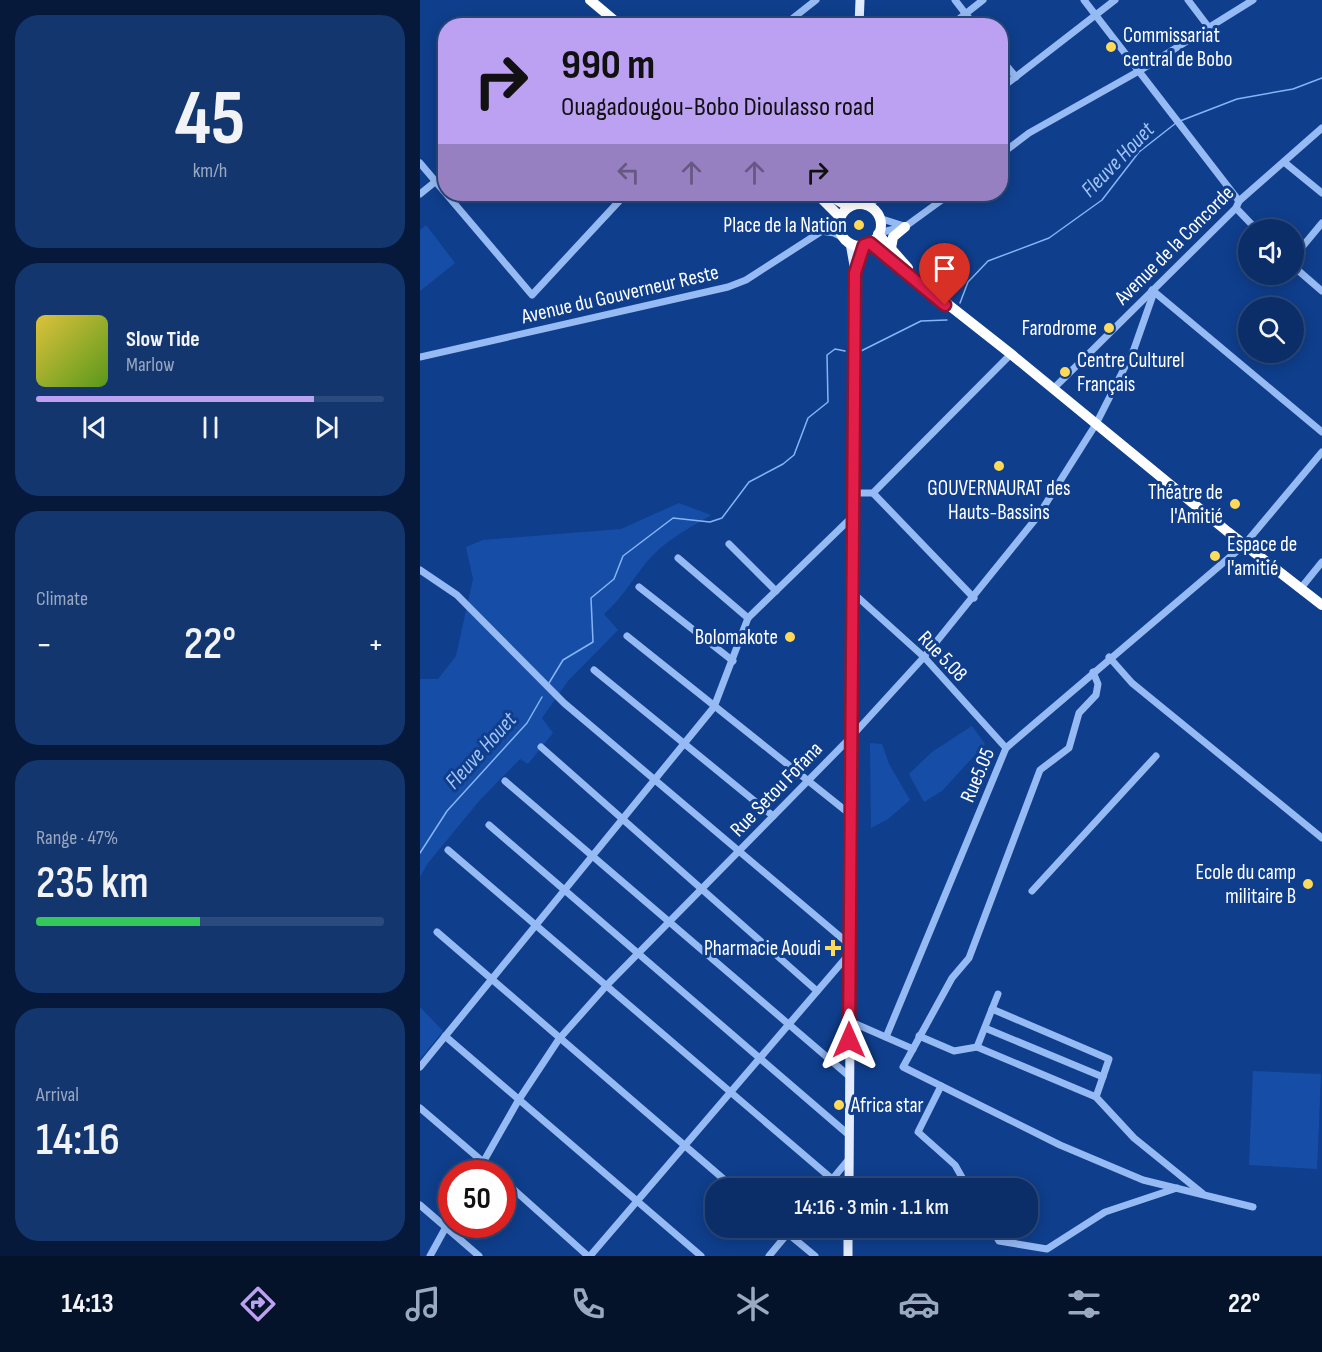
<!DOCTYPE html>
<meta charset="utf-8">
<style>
:root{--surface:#0b2e69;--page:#14366f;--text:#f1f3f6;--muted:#9aa8c0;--line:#2b4a7d;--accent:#bca0f2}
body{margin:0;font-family:"Sofia Sans Condensed",sans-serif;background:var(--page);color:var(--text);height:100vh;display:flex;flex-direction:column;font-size:22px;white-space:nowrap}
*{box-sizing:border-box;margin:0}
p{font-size:20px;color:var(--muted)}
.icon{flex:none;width:33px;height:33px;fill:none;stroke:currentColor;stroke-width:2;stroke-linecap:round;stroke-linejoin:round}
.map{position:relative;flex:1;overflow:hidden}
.details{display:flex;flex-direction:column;gap:15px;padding:15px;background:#06193a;width:420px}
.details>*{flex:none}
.top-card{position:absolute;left:18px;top:18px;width:570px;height:183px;border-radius:24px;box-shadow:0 3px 15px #0003,0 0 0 2px var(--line);background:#bca0f2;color:#111;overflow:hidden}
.controls{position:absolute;left:818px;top:219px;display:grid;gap:12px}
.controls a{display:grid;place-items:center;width:66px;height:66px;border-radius:50%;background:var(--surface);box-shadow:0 3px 15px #0003,0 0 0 2px var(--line);font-size:30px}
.speed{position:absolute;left:18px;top:1160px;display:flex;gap:12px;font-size:30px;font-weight:700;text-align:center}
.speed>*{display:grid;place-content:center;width:78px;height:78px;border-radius:50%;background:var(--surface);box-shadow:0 3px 15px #0003,0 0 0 2px var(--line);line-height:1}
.speed .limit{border:9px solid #d22;background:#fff;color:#111}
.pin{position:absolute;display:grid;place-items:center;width:51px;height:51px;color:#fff;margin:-62px -26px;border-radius:50% 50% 50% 0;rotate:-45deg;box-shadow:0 0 6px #0007}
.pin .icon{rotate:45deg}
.me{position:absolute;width:66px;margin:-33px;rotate:0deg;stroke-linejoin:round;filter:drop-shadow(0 0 4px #0008)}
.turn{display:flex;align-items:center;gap:21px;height:126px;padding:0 24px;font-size:27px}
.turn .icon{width:78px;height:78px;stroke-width:2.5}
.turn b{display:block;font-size:42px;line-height:51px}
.lanes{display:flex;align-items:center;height:57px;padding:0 24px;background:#0003;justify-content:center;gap:30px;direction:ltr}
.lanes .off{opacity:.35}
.big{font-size:45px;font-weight:600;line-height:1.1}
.details .card{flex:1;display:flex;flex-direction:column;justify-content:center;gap:9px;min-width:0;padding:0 21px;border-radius:24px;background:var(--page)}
.details .dial{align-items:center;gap:0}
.dial b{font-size:78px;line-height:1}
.song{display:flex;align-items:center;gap:18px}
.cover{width:72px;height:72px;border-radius:9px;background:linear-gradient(135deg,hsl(50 70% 55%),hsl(90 70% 35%))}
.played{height:6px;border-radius:3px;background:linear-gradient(90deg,var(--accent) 80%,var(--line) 80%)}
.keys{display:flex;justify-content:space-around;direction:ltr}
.heat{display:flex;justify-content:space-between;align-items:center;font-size:33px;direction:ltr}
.charge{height:9px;border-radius:4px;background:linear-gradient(90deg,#34c759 47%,var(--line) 0)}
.trip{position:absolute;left:285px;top:1178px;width:333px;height:60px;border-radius:24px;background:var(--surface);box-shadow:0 3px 15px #0003,0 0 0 2px var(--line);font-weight:600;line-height:60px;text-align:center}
.menu{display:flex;height:96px;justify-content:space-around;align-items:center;background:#04122a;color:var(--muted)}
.menu .icon{width:42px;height:42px}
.menu .on{color:var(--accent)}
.menu b{font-size:27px;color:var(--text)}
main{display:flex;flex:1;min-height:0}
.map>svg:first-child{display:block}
.green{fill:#164ea7}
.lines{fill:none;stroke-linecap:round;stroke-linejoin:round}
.stream{stroke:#87b4f7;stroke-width:1.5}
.minor{stroke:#96baf3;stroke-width:7}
.major{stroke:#e2ebff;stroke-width:9}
.highway{stroke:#fff;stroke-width:10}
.route-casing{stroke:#92132f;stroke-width:15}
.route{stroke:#e11d48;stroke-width:10}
.poi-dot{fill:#ffd958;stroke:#0f3e8c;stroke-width:2}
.labels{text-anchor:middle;stroke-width:6;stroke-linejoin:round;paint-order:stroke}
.poi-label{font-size:21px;fill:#fff;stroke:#0f3e8c;text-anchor:end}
.street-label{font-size:21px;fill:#fff;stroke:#0f3e8c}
.water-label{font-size:22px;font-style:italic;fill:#a1c4fa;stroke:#0f3e8c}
</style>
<main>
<section class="details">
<div class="card dial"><b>45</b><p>km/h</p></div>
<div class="card">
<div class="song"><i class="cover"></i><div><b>Slow Tide</b><p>Marlow</p></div></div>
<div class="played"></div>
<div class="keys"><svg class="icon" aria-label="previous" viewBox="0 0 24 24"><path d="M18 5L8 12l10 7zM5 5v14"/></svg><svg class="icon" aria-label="pause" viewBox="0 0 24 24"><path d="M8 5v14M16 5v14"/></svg><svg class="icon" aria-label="next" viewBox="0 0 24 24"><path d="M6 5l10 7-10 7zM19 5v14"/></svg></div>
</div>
<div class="card"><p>Climate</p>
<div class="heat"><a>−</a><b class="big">22°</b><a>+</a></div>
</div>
<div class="card"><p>Range · 47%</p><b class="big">235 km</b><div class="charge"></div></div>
<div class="card"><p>Arrival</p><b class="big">14:16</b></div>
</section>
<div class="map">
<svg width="902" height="1256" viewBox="0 0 902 1256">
<rect width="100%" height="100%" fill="#0f3e8c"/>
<g class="green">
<path d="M6 225 35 263 0 291V230Z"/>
<path d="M259 503 291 515C268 529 242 542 225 564 211 582 201 599 184 614L198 630 148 681 122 718 133 733 108 764 100 759 60 800 8 863 0 877V679H18L36 656 53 579 46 547 63 540 201 529Z"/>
<path d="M552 726 565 744 522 791 504 802 489 774 512 752Z"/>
<path d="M450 743 462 744 469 764 490 800 468 819 451 828Z"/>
<path d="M0 1007 23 1031 0 1059Z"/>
<path d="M833 1071 901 1074 897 1169 829 1165Z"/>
</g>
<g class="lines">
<g class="stream">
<path d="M760 121 817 99 873 89 902 78"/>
<path d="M540 303 548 282 568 261 629 238 682 200 719 152 756 123"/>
<path d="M439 352 501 321 527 320"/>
<path d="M129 683 143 660 173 642 171 598 194 579 203 556 253 518 290 522 302 518 329 482 363 464 374 455 388 418 408 402 407 355 415 349 425 351"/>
<path d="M0 853 27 811 107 723 122 697"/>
</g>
<g class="minor">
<path d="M535 0 555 26"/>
<path d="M664 0 819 201"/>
<path d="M768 0 790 29"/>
<path d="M363 26 396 0"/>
<path d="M530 26 563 0"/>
<path d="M580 58 596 77"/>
<path d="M580 89 695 0"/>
<path d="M580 155 609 133 719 71 833 0"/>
<path d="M864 162 902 193"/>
<path d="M0 163 112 295 202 198"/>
<path d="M0 194 26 173"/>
<path d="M816 208 837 230"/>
<path d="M452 209 454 194"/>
<path d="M459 218 484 226"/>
<path d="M401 231 414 233 424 238"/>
<path d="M459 233 486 226 530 194"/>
<path d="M873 258 902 223"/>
<path d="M873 266 902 291"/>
<path d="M732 290 902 432"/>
<path d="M0 357 308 287 326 280 419 220"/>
<path d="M633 389 816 208 819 201 902 128"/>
<path d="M433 493H453L591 354"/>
<path d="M453 493 554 598"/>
<path d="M309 544 356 591"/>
<path d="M258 558 328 618"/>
<path d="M0 570 37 595 144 703 430 945"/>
<path d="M219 587 313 661"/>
<path d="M881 588 902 562"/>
<path d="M432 592 504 657 586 748"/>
<path d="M207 636 431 815"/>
<path d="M689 657 712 683 902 838"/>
<path d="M174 670 353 816"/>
<path d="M673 672 678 684 676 695 659 713 649 748 620 770 549 958 532 978 483 1067 640 1145 723 1180 833 1207"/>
<path d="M121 747 397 991"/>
<path d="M85 781 429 1076"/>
<path d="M69 825 429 1135"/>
<path d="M28 850 412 1179"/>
<path d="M612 891 736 756"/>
<path d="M17 932 314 1188"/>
<path d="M572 1009 689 1059 676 1097"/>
<path d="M429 1021 493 1049"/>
<path d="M565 1028 683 1077"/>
<path d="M25 1036 281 1256"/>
<path d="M499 1036 534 1051 557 1047 676 1097 714 1138 782 1193"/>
<path d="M466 1037 586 748 824 545 902 452"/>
<path d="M557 1047 578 994"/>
<path d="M0 1067 294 707 328 618 433 516"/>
<path d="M521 1086 498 1132 535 1165 548 1188"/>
<path d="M0 1108 76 1173"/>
<path d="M57 1173 98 1101 139 1039 187 985 431 737 504 657 618 516 676 424 714 349 734 292"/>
<path d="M82 1179 168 1256"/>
<path d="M405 1188 429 1159"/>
<path d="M0 1205 59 1256"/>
<path d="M360 1227 395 1256"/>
<path d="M571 1227 579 1241 627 1249 685 1212 757 1188"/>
<path d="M10 1256 32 1216"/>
<path d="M170 1256 430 953"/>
<path d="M349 1256 373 1227"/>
</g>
<g class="major">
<path d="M439 26 440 0"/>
<path d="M443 194 445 205"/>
<path d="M430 206 431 194"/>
<path d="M435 269 444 245"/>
<path d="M429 1188 435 271 430 243"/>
<path d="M428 1256V1227"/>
</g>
<g class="highway">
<path d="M170 0 201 26"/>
<path d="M397 194 420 217"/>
<path d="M407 194 429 207"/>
<circle cx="440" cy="225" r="21"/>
<path d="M458 234 488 268"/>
<path d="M450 243 591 354 808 532 902 605"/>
<path d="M471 248 473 237 485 227"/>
</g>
</g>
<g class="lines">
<defs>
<path id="route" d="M429 1040 435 273 444 245 450 243 525 305"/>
</defs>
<use href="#route" class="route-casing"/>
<use href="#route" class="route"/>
</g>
<g class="poi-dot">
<circle cx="691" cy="47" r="6"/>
<circle cx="439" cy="225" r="6"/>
<circle cx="689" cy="328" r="6"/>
<circle cx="645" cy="372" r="6"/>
<circle cx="579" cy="466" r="6"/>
<circle cx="815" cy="504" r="6"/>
<circle cx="795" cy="556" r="6"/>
<circle cx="370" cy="637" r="6"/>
<circle cx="888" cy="884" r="6"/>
<path d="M410 939h6v6h6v6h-6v6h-6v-6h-6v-6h6z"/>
<circle cx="419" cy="1105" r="6"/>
</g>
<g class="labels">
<g class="poi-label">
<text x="703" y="42" text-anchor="start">Commissariat<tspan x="703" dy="24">central de Bobo</tspan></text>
<text x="427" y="232">Place de la Nation</text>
<text x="677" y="335">Farodrome</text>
<text x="657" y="367" text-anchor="start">Centre Culturel<tspan x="657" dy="24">Français</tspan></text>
<text x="579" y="495" text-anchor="middle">GOUVERNAURAT des<tspan x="579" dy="24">Hauts-Bassins</tspan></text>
<text x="803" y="499">Théatre de<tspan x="803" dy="24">l'Amitié</tspan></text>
<text x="807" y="551" text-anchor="start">Espace de<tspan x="807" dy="24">l'amitié</tspan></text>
<text x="358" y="644">Bolomakote</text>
<text x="876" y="879">Ecole du camp<tspan x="876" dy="24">militaire B</tspan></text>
<text x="401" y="955">Pharmacie Aoudi</text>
<text x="431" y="1112" text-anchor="start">Africa star</text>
</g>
<g class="street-label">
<text transform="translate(754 245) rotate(-45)" y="7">Avenue de la Concorde</text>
<text transform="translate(200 294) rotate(-13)" y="7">Avenue du Gouverneur Reste</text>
<text transform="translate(523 656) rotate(46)" y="7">Rue 5.08</text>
<text transform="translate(557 775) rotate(-67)" y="7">Rue5.05</text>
<text transform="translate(356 789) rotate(-46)" y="7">Rue Setou Fofana</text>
</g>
<g class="water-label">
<text transform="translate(697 159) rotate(-46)" y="8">Fleuve Houet</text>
<text transform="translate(60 750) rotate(-48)" y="8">Fleuve Houet</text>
</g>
</g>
</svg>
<div class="controls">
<a><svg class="icon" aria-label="sound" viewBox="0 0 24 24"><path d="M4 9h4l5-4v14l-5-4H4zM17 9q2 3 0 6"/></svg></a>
<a><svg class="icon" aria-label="search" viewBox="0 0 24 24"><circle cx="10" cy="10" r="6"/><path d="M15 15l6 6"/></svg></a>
</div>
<div class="speed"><div class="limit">50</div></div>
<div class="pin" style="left:525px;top:305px;background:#d93025"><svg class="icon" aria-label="arrive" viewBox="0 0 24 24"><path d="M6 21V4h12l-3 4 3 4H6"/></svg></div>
<svg class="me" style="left:429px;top:1040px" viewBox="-20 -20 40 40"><path d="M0-17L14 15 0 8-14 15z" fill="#e11d48" stroke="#fff" stroke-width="4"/></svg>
<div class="trip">14:16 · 3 min · 1.1 km</div>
<div class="top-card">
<div class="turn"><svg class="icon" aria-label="right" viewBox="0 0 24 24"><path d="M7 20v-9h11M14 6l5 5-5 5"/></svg><div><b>990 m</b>Ouagadougou-Bobo Dioulasso road</div></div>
<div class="lanes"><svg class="icon off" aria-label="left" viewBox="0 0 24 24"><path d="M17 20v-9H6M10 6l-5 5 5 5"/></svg><svg class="icon off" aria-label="ahead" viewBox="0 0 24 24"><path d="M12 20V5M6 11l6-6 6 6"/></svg><svg class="icon off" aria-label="ahead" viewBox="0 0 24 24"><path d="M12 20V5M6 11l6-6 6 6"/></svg><svg class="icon" aria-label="right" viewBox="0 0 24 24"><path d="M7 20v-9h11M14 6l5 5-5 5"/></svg></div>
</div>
</div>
</main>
<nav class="menu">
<b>14:13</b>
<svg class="icon on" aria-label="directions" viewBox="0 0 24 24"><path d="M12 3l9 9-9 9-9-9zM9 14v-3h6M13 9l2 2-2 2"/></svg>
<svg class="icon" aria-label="music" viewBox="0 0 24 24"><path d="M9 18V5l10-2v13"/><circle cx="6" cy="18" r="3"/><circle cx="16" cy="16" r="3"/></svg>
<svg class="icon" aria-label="phone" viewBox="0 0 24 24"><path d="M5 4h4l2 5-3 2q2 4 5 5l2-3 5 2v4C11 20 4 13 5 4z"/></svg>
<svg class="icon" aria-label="climate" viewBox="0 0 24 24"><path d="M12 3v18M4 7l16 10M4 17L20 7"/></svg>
<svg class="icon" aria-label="car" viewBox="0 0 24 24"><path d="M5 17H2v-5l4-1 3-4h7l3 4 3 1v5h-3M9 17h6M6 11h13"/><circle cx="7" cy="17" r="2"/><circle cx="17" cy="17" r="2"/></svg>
<svg class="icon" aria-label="filters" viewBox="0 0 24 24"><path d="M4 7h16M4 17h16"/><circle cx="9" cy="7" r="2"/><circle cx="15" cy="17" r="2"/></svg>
<b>22°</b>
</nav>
